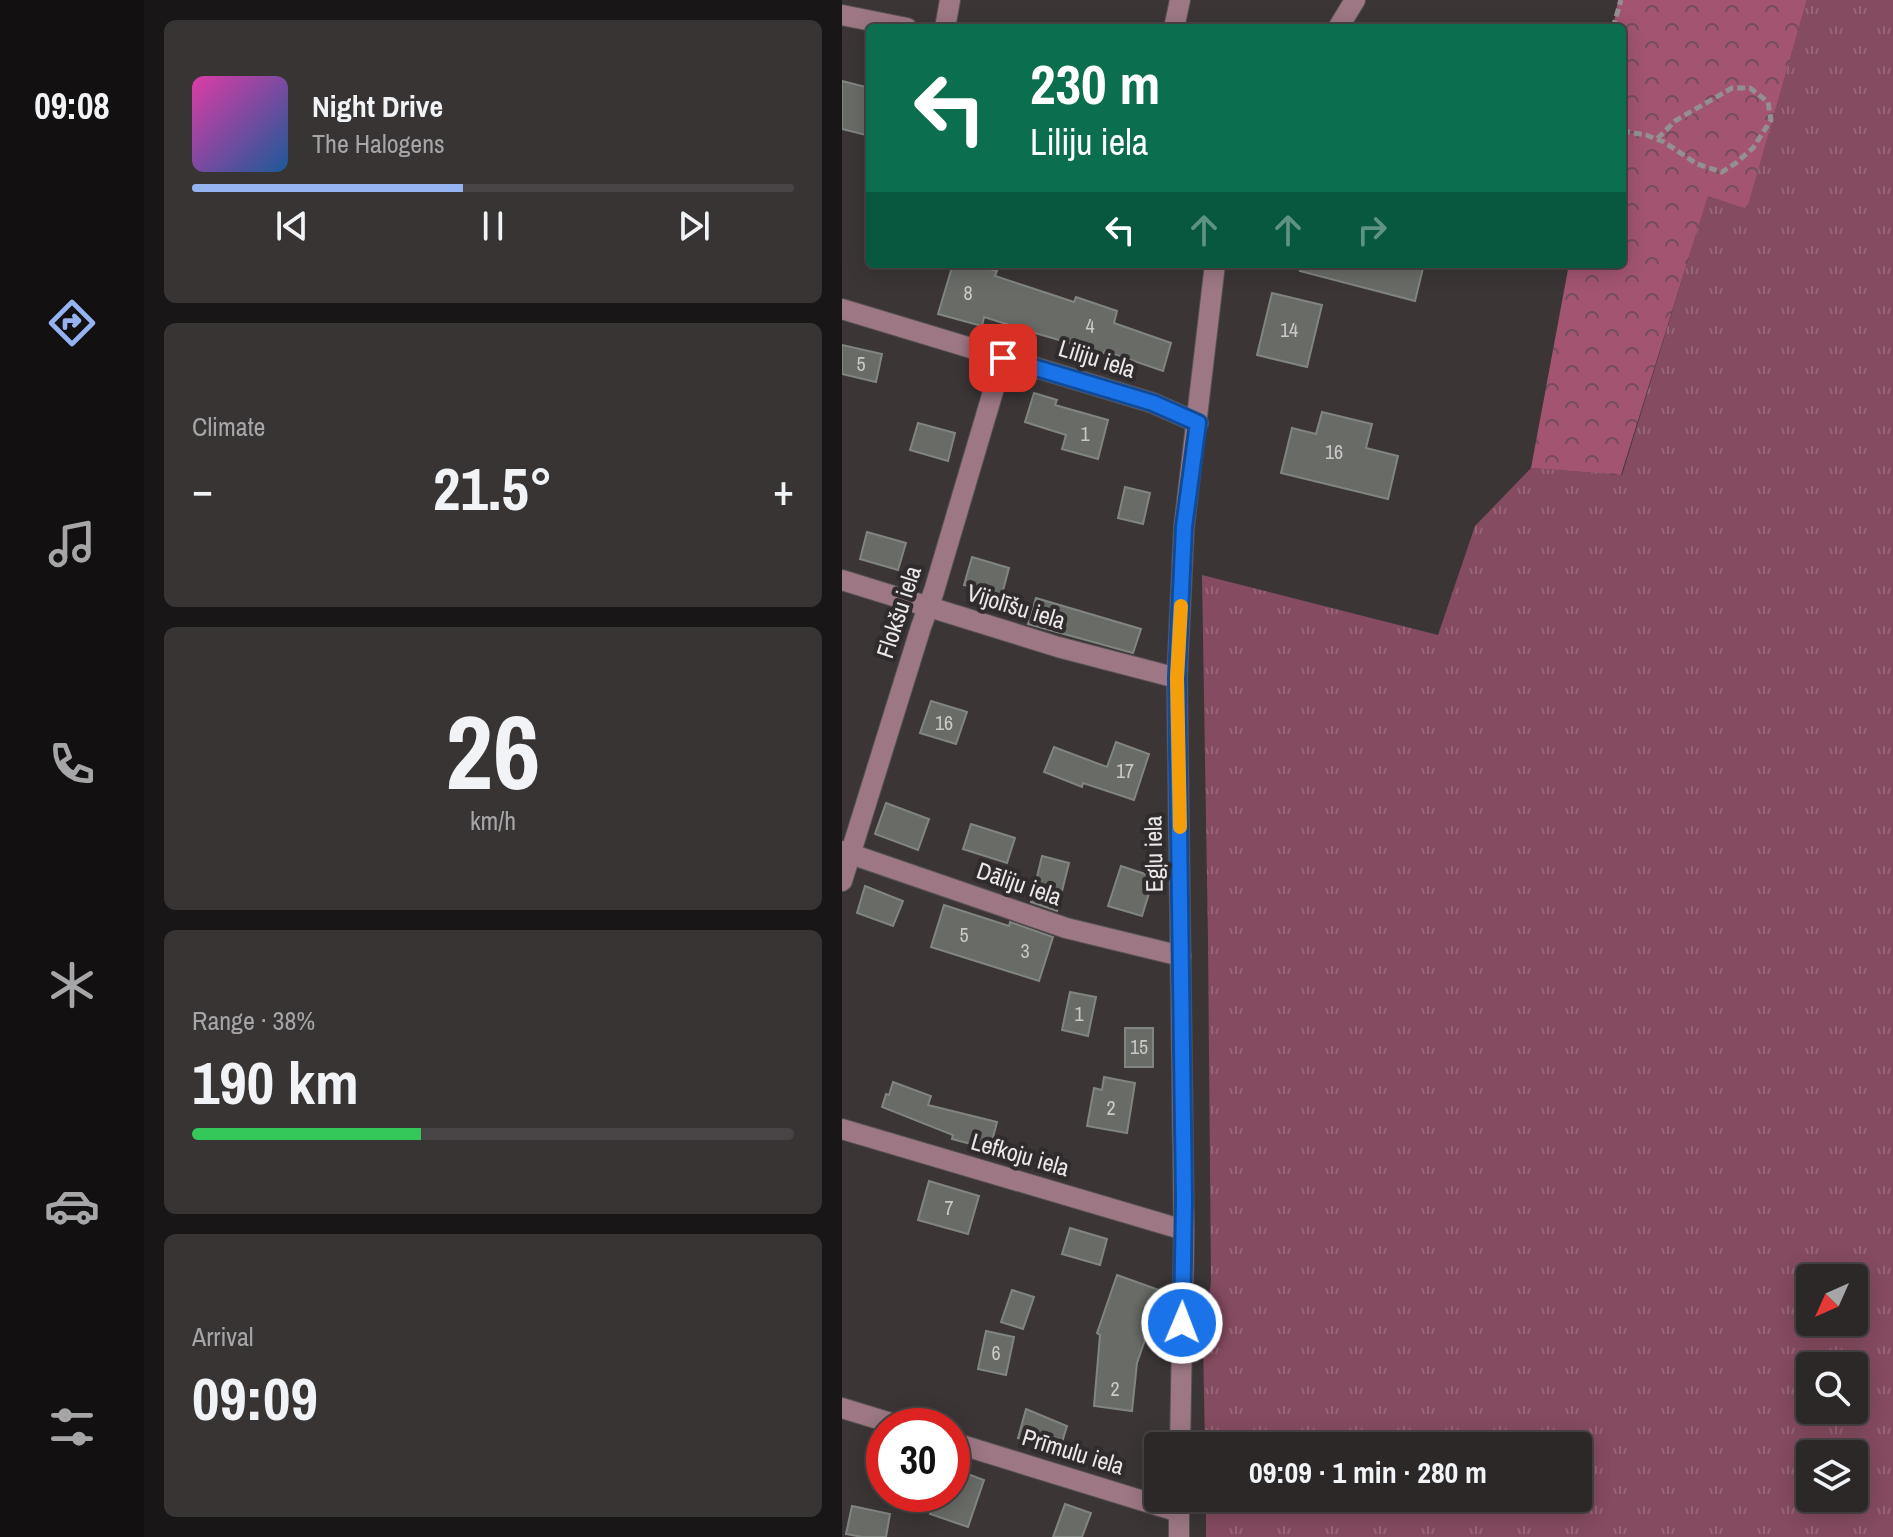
<!DOCTYPE html>
<meta charset="utf-8">
<style>
:root{--surface:#2c2828;--page:#383434;--text:#f1f3f6;--muted:#a6a6a8;--line:#484445;--accent:#95b2f1}
body{margin:0;font-family:"Archivo Narrow",sans-serif;background:var(--page);color:var(--text);height:100vh;display:flex;flex-direction:column;font-size:30px;white-space:nowrap}
*{box-sizing:border-box;margin:0}
p{font-size:26px;color:var(--muted)}
.icon{flex:none;width:44px;height:44px;fill:none;stroke:currentColor;stroke-width:2;stroke-linecap:round;stroke-linejoin:round}
.map{position:relative;flex:1;overflow:hidden}
.panel{display:flex;flex-direction:column;gap:20px;padding:20px;background:#181616;width:698px}
.panel>*{flex:none}
.hud{position:absolute;left:24px;top:24px;width:760px;height:244px;border-radius:8px;box-shadow:0 4px 20px #0003,0 0 0 2px var(--line);background:#0b6e4f;color:#fff;overflow:hidden}
.needle{width:52px;rotate:225deg}
.fabs{position:absolute;left:954px;top:1264px;display:grid;gap:16px}
.fabs a{display:grid;place-items:center;width:72px;height:72px;border-radius:8px;background:var(--surface);box-shadow:0 4px 20px #0003,0 0 0 2px var(--line);font-size:40px}
.speed{position:absolute;left:24px;top:1408px;display:flex;gap:16px;font-size:40px;font-weight:700;text-align:center}
.speed>*{display:grid;place-content:center;width:104px;height:104px;border-radius:50%;background:var(--surface);box-shadow:0 4px 20px #0003,0 0 0 2px var(--line);line-height:1}
.speed .limit{border:12px solid #d22;background:#fff;color:#111}
.pin{position:absolute;display:grid;place-items:center;width:68px;height:68px;color:#fff;margin:-34px;border-radius:16px;box-shadow:0 4px 12px #0006}
.me{position:absolute;width:88px;margin:-44px;rotate:1deg;stroke-linejoin:round;filter:drop-shadow(0 0 6px #0008)}
.turn{display:flex;align-items:center;gap:28px;height:168px;padding:0 32px;font-size:36px}
.turn .icon{width:104px;height:104px;stroke-width:2.5}
.turn b{display:block;font-size:56px;line-height:68px}
.lanes{display:flex;align-items:center;height:76px;padding:0 32px;background:#0003;justify-content:center;gap:40px;direction:ltr}
.lanes .off{opacity:.35}
.big{font-size:60px;font-weight:700;line-height:1.1}
.panel .card{flex:1;display:flex;flex-direction:column;justify-content:center;gap:12px;min-width:0;padding:0 28px;border-radius:12px;background:var(--page)}
.panel .dial{align-items:center;gap:0}
.dial b{font-size:104px;line-height:1}
.song{display:flex;align-items:center;gap:24px}
.cover{width:96px;height:96px;border-radius:12px;background:linear-gradient(135deg,hsl(320 70% 55%),hsl(210 70% 35%))}
.played{height:8px;border-radius:4px;background:linear-gradient(90deg,var(--accent) 45%,var(--line) 45%)}
.keys{display:flex;justify-content:space-around;direction:ltr}
.heat{display:flex;justify-content:space-between;align-items:center;font-size:44px;direction:ltr}
.charge{height:12px;border-radius:6px;background:linear-gradient(90deg,#34c759 38%,var(--line) 0)}
.trip{position:absolute;left:302px;top:1432px;width:448px;height:80px;border-radius:8px;background:var(--surface);box-shadow:0 4px 20px #0003,0 0 0 2px var(--line);font-weight:700;line-height:80px;text-align:center}
main{display:flex;flex:1;min-height:0}
.dock{display:flex;flex-direction:column;width:144px;justify-content:space-around;align-items:center;background:#121010;color:var(--muted)}
.dock .icon{width:56px;height:56px}
.dock .on{color:var(--accent)}
.dock b{font-size:36px;color:var(--text)}
.map>svg:first-child{display:block}
.grass{fill:url(#grass-tufts);fill-rule:evenodd}
.forest{fill:url(#forest-crowns)}
.building{fill:#686b66;stroke:#818580;stroke-width:2}
.lines{fill:none;stroke-linecap:round;stroke-linejoin:round}
.minor-casing{stroke:#575253;stroke-width:22}
.path{stroke:#948f90;stroke-width:5;stroke-dasharray:8 4;stroke-linecap:butt}
.minor{stroke:#9d7884;stroke-width:20}
.route-casing{stroke:#114b97;stroke-width:20}
.route{stroke:#1a73e8;stroke-width:14}
.slow{stroke:#f59e0b;stroke-width:14}
.labels{text-anchor:middle;stroke-width:8;stroke-linejoin:round;paint-order:stroke}
.number-label{font-size:20px;fill:#cbc9c8}
.street-label{font-size:24px;fill:#ece8e9;stroke:#302b2c}
</style>
<main>
<nav class="dock">
<b>09:08</b>
<svg class="icon on" aria-label="directions" viewBox="0 0 24 24"><path d="M12 3l9 9-9 9-9-9zM9 14v-3h6M13 9l2 2-2 2"/></svg>
<svg class="icon" aria-label="music" viewBox="0 0 24 24"><path d="M9 18V5l10-2v13"/><circle cx="6" cy="18" r="3"/><circle cx="16" cy="16" r="3"/></svg>
<svg class="icon" aria-label="phone" viewBox="0 0 24 24"><path d="M5 4h4l2 5-3 2q2 4 5 5l2-3 5 2v4C11 20 4 13 5 4z"/></svg>
<svg class="icon" aria-label="climate" viewBox="0 0 24 24"><path d="M12 3v18M4 7l16 10M4 17L20 7"/></svg>
<svg class="icon" aria-label="car" viewBox="0 0 24 24"><path d="M5 17H2v-5l4-1 3-4h7l3 4 3 1v5h-3M9 17h6M6 11h13"/><circle cx="7" cy="17" r="2"/><circle cx="17" cy="17" r="2"/></svg>
<svg class="icon" aria-label="filters" viewBox="0 0 24 24"><path d="M4 7h16M4 17h16"/><circle cx="9" cy="7" r="2"/><circle cx="15" cy="17" r="2"/></svg>
</nav>
<section class="panel">
<div class="card">
<div class="song"><i class="cover"></i><div><b>Night Drive</b><p>The Halogens</p></div></div>
<div class="played"></div>
<div class="keys"><svg class="icon" aria-label="previous" viewBox="0 0 24 24"><path d="M18 5L8 12l10 7zM5 5v14"/></svg><svg class="icon" aria-label="pause" viewBox="0 0 24 24"><path d="M8 5v14M16 5v14"/></svg><svg class="icon" aria-label="next" viewBox="0 0 24 24"><path d="M6 5l10 7-10 7zM19 5v14"/></svg></div>
</div>
<div class="card"><p>Climate</p>
<div class="heat"><a>−</a><b class="big">21.5°</b><a>+</a></div>
</div>
<div class="card dial"><b>26</b><p>km/h</p></div>
<div class="card"><p>Range · 38%</p><b class="big">190 km</b><div class="charge"></div></div>
<div class="card"><p>Arrival</p><b class="big">09:09</b></div>
</section>
<div class="map">
<svg width="1051" height="1537" viewBox="0 0 1051 1537">
<defs>
<pattern id="grass-tufts" width="24" height="20" patternUnits="userSpaceOnUse" patternTransform="scale(2)"><rect width="24" height="20" fill="#854b60"/><path d="M3 7l-1-3M5 7V3M7 7l1-3M15 17l-1-3M17 17v-4M19 17l1-3" fill="none" stroke="#966577"/></pattern>
<pattern id="forest-crowns" width="20" height="18" patternUnits="userSpaceOnUse" patternTransform="scale(2)"><rect width="20" height="18" fill="#a25471"/><path d="M2 6a3 3 0 1 1 6 0M12 15a3 3 0 1 1 6 0" fill="none" stroke="#744d5c"/></pattern>
</defs>
<rect width="100%" height="100%" fill="#3b3536"/>
<path class="grass" d="M965 0H1051V1537H364V1498H736V1446H363L361 1342 369 1282 366 940 360 575 596 635 633 526 689 468 780 475 866 195 905 208ZM968 1278H1012V1322H968ZM968 1366H1012V1410H968ZM968 1454H1012V1498H968Z"/>
<path class="forest" d="M776 0H965L905 209 866 196 779 475 689 468 727 264H780V28H771Z"/>
<g class="building">
<path d="M0 81 28 88V136L0 129Z"/>
<path d="M111 264H130L155 271 153 276 232 302 234 297 275 311 272 323 329 343 321 371 263 351 262 353 193 333 142 317 140 326 96 314Z"/>
<path d="M459 264H582L573 301 458 271Z"/>
<path d="M430 293 480 305 465 367 415 355Z"/>
<path d="M0 345 40 354 34 382 0 374Z"/>
<path d="M192 393 215 400 213 405 266 420 256 459 220 449 224 435 183 422Z"/>
<path d="M480 412 530 424 524 448 556 456 546 499 439 473 450 428 474 434Z"/>
<path d="M76 423 113 433 106 461 68 450Z"/>
<path d="M283 487 308 493 301 524 276 518Z"/>
<path d="M25 532 64 543 56 570 18 559Z"/>
<path d="M130 557 167 568 160 594 122 585Z"/>
<path d="M194 598 299 629 291 653 186 624Z"/>
<path d="M89 701 125 712 114 744 78 733Z"/>
<path d="M274 742 307 754 292 800 241 783 240 787 202 772 212 747 265 767Z"/>
<path d="M44 803 87 819 76 850 33 834Z"/>
<path d="M129 824 173 838 165 863 121 849Z"/>
<path d="M200 856 227 863 215 911 189 902Z"/>
<path d="M279 866 312 877 300 916 266 906Z"/>
<path d="M23 886 61 901 51 926 15 913Z"/>
<path d="M102 905 167 926 168 922 211 937 197 981 89 947Z"/>
<path d="M228 992 254 997 246 1036 220 1030Z"/>
<rect x="283" y="1028" width="28" height="39"/>
<path d="M262 1077 293 1083 285 1133 245 1126 252 1088 260 1090Z"/>
<path d="M51 1082 89 1096 86 1105 155 1122 148 1149 110 1139 111 1135 40 1107 44 1094 47 1095Z"/>
<path d="M87 1181 137 1196 126 1234 76 1220Z"/>
<path d="M228 1228 265 1239 258 1265 220 1254Z"/>
<path d="M275 1275 320 1291 295 1363 290 1411 252 1406 258 1335 255 1333Z"/>
<path d="M170 1290 192 1297 181 1329 159 1322Z"/>
<path d="M144 1331 172 1337 164 1375 136 1369Z"/>
<path d="M184 1409 225 1426 217 1452 176 1438Z"/>
<path d="M110 1468 142 1480 126 1527 88 1514 95 1494H110Z"/>
<path d="M223 1504 249 1513 240 1537H211Z"/>
<path d="M10 1506 48 1514 44 1537H20L4 1534Z"/>
</g>
<g class="lines">
<defs>
<g id="minor">
<path d="M0 15 65 28"/>
<path d="M103 28 108 0"/>
<path d="M332 28 338 0"/>
<path d="M496 28 513 0"/>
<path d="M0 309 311 403 356 423"/>
<path d="M0 580 216 647 335 678"/>
<path d="M0 851 224 928 339 956"/>
<path d="M0 881 79 627 92 591 161 358"/>
<path d="M0 1129 342 1230"/>
<path d="M0 1408 59 1426"/>
<path d="M110 1442 337 1512"/>
<path d="M338 1446 342 1230 335 678 342 527 373 264"/>
<path d="M337 1501V1537"/>
</g>
</defs>
<use href="#minor" class="minor-casing"/>
<g class="path">
<path d="M771 28 779 0"/>
<path d="M780 131 804 135 822 142 855 164 880 172 894 163 911 148 929 120 926 102 908 88H890L833 121 815 139"/>
</g>
<use href="#minor" class="minor"/>
</g>
<g class="lines">
<defs>
<path id="route" d="M161 358 311 403 356 423 342 527 335 678 342 1199 340 1323"/>
</defs>
<use href="#route" class="route-casing"/>
<use href="#route" class="route"/>
<path class="slow" d="M338 827 335 678 339 606"/>
</g>
<g class="labels">
<g class="number-label">
<text x="126" y="300">8</text>
<text x="248" y="333">4</text>
<text x="447" y="337">14</text>
<text x="19" y="371">5</text>
<text x="243" y="441">1</text>
<text x="492" y="459">16</text>
<text x="102" y="730">16</text>
<text x="283" y="778">17</text>
<text x="122" y="942">5</text>
<text x="183" y="958">3</text>
<text x="237" y="1021">1</text>
<text x="297" y="1054">15</text>
<text x="269" y="1115">2</text>
<text x="107" y="1215">7</text>
<text x="154" y="1360">6</text>
<text x="273" y="1396">2</text>
</g>
<g class="street-label">
<text transform="translate(255 359) rotate(17)" y="8">Liliju iela</text>
<text transform="translate(174 607) rotate(17)" y="8">Vijolīšu iela</text>
<text transform="translate(57 612) rotate(-72)" y="8">Flokšu iela</text>
<text transform="translate(312 854) rotate(-91)" y="8">Egļu iela</text>
<text transform="translate(177 884) rotate(19)" y="8">Dāliju iela</text>
<text transform="translate(178 1155) rotate(16)" y="8">Lefkoju iela</text>
<text transform="translate(231 1452) rotate(17)" y="8">Prīmulu iela</text>
</g>
</g>
</svg>
<div class="fabs">
<a><svg class="needle" viewBox="-14 -14 28 28"><path d="M0-13l5 13h-10z" fill="#e53935"/><path d="M0 13l5-13h-10z" fill="#a6a6a8"/></svg></a>
<a><svg class="icon" aria-label="search" viewBox="0 0 24 24"><circle cx="10" cy="10" r="6"/><path d="M15 15l6 6"/></svg></a>
<a><svg class="icon" aria-label="layers" viewBox="0 0 24 24"><path d="M12 4l9 5-9 5-9-5zM3 14l9 5 9-5"/></svg></a>
</div>
<div class="speed"><div class="limit">30</div></div>
<div class="pin" style="left:161px;top:358px;background:#d93025"><svg class="icon" aria-label="arrive" viewBox="0 0 24 24"><path d="M6 21V4h12l-3 4 3 4H6"/></svg></div>
<svg class="me" style="left:340px;top:1323px" viewBox="-20 -20 40 40"><circle r="17" fill="#1a73e8" stroke="#fff" stroke-width="3"/><path d="M0-11L8 9 0 5-8 9z" fill="#fff"/></svg>
<div class="trip">09:09 · 1 min · 280 m</div>
<div class="hud">
<div class="turn"><svg class="icon" aria-label="left" viewBox="0 0 24 24"><path d="M17 20v-9H6M10 6l-5 5 5 5"/></svg><div><b>230 m</b>Liliju iela</div></div>
<div class="lanes"><svg class="icon" aria-label="left" viewBox="0 0 24 24"><path d="M17 20v-9H6M10 6l-5 5 5 5"/></svg><svg class="icon off" aria-label="ahead" viewBox="0 0 24 24"><path d="M12 20V5M6 11l6-6 6 6"/></svg><svg class="icon off" aria-label="ahead" viewBox="0 0 24 24"><path d="M12 20V5M6 11l6-6 6 6"/></svg><svg class="icon off" aria-label="right" viewBox="0 0 24 24"><path d="M7 20v-9h11M14 6l5 5-5 5"/></svg></div>
</div>
</div>
</main>
